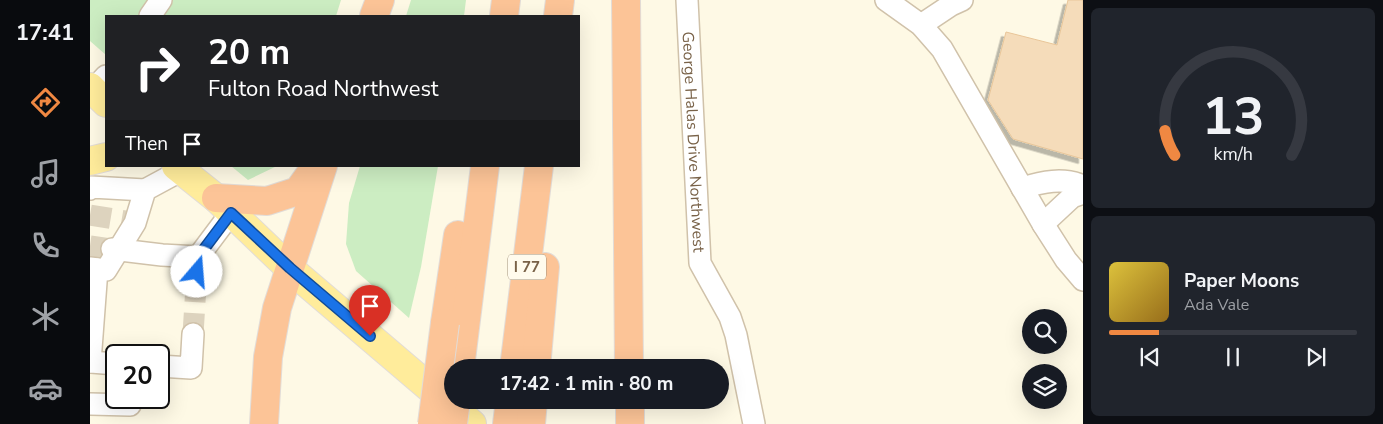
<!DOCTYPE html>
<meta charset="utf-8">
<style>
:root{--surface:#171b24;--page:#20242c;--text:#f1f3f6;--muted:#9ea1a6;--line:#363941;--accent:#f08842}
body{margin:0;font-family:"Nunito Sans",sans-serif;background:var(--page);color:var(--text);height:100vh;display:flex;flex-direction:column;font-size:19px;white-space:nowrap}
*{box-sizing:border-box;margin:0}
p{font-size:16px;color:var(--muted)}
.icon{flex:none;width:28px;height:28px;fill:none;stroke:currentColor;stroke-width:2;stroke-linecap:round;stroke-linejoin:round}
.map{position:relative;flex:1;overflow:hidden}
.drawer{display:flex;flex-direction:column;gap:8px;padding:8px;background:#0d0f14;width:300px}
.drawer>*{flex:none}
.banner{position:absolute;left:15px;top:15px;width:475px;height:152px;border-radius:0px;box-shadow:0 5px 20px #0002;background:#202124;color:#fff;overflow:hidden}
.controls{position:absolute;left:932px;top:309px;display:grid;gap:10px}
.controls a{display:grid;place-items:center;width:45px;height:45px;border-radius:50%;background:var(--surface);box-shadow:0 5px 20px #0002;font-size:25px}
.speed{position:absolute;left:15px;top:344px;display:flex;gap:10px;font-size:25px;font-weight:700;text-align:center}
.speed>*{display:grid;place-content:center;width:65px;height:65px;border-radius:50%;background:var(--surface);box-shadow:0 5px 20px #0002;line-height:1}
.speed .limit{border:2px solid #111;border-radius:8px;background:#fff;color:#111}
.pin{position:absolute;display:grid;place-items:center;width:42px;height:42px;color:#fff;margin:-51px -21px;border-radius:50% 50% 50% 0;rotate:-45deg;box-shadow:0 0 5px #0007}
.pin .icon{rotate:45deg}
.me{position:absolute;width:55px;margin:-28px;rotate:18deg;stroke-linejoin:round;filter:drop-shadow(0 0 4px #0008)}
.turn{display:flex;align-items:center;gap:18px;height:105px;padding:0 20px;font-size:22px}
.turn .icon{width:65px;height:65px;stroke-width:2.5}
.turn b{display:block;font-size:35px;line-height:42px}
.then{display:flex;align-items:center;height:48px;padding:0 20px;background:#0003;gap:10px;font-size:19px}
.drawer .tile{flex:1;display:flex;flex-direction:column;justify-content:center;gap:8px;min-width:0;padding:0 18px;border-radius:8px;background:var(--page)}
.drawer .dial{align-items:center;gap:0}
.dial svg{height:130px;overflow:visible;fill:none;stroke:var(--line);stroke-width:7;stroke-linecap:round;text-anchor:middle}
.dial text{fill:var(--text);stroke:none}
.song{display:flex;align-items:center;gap:15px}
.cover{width:60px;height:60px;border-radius:8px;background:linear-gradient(135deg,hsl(50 70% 55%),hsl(40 70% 35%))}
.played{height:5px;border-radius:2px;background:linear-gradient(90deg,var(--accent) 20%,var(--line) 20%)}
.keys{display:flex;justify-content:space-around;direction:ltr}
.trip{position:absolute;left:354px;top:359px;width:285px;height:50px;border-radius:25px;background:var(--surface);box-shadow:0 5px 20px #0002;font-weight:700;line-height:50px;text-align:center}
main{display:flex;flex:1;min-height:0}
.tab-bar{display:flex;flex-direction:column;width:90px;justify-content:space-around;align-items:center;background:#090b0e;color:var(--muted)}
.tab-bar .icon{width:35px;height:35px}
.tab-bar .current{color:var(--accent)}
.tab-bar b{font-size:22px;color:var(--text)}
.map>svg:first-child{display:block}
.green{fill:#ccedc2}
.building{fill:#f5dcba;stroke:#e9c699;filter:url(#shadow)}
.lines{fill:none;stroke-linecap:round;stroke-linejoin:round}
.minor-tunnel{stroke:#ddd3be;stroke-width:21;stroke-dasharray:21 11;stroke-linecap:butt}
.minor-casing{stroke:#d0c2aa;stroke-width:24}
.major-casing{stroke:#e2dcd7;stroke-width:30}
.highway-casing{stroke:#e2dcd7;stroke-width:30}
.minor{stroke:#fff;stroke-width:21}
.major{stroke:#ffec9b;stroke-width:28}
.highway{stroke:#fcc497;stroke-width:28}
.highway-bridge-casing{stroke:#e2dcd7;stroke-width:30;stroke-linecap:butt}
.highway-bridge{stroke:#fcc497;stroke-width:28}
.route-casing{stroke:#114b97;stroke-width:12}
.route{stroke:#1a73e8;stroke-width:9}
.labels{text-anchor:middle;stroke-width:4.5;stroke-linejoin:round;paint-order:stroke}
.shield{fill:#fffbed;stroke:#a1907a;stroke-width:1}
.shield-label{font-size:15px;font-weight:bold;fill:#796248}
.street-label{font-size:16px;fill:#796248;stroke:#fffbed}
</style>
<main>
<nav class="tab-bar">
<b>17:41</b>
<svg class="icon current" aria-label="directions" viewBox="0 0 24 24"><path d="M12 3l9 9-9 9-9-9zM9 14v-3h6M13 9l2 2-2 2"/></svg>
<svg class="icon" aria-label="music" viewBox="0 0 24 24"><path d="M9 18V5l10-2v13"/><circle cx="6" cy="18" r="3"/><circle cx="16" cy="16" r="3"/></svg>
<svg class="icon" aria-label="phone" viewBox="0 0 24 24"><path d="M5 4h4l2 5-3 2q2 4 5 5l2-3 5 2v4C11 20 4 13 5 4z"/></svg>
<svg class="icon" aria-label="climate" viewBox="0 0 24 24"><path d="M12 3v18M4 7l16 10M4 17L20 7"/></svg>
<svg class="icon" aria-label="car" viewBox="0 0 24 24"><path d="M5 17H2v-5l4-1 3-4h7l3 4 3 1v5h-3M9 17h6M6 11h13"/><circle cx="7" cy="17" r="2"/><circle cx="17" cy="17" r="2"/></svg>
</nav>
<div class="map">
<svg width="993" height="424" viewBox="0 0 993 424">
<defs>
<filter id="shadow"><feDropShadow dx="-4.5" dy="4.5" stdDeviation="0" flood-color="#0004"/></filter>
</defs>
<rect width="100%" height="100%" fill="#fef9e5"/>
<g class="green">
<path d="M0 0H251L246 16H16V55L0 41Z"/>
<path d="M321 0H376L374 16H316Z"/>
<path d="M141 166H187L158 180Z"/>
<path d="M270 166H348L331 267 319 318 266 271 256 244 259 203Z"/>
</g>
<path class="building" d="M978 0H993V159L923 139 898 100 916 32 967 45Z"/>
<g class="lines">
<g class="minor-tunnel">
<path d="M0 215 36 221"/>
<path d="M0 246 22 249"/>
<path d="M103 334 106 286"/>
</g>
<defs>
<g id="minor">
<path id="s1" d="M597 0 610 263 640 317 646 335 664 424"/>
<path d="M796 0 831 25 852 49 953 224 976 260 993 280"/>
<path d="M60 16 71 0"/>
<path d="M831 25 861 5 872 0"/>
<path d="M3 90 16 76"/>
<path d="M932 188C952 182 973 177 993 186"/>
<path d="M0 189 1 187 55 190"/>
<path d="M953 224 982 197 993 193"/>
<path d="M22 249 72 255 108 257 141 213"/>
<path d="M0 268 16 270 45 223 55 190 92 170"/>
<path d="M106 286 108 257"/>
<path d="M0 362 7 269"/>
<path d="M0 362 26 364"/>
<path d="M69 366 101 368 103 334"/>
<path d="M0 404 40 405"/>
</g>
<g id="major">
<path d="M0 87 16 103"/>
<path d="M0 161 16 157"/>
<path d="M86 166 126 198 199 268 382 424"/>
</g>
<g id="highway">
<path d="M536 0 539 368"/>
<path d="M284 16 290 0"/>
<path d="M414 16 416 0"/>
<path d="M468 16 470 0"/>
<path d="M126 198 177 201 208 191 226 166"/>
<path d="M355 323 368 235"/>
<path d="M370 368 395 166"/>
<path d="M424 368 449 166"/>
<path d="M446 368 455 267"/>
<path d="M540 400V424"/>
<path d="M174 424 178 357 187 308 233 166"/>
<path d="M417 424 420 400"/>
<path d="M441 424 443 400"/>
</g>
</defs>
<use href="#minor" class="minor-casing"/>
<use href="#major" class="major-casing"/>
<use href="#highway" class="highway-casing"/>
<use href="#minor" class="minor"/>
<use href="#major" class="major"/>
<use href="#highway" class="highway"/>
<defs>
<g id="highway-bridge">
<path d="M342 424 355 323"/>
<path d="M363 424 366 400"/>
</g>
</defs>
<use href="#highway-bridge" class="highway-bridge-casing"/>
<use href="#highway-bridge" class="highway-bridge"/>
</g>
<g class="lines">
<defs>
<path id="route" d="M107 272 108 257 141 213 200 268 280 336"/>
</defs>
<use href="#route" class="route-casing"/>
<use href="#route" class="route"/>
</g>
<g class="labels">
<rect class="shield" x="418" y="254.5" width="38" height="25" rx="4"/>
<g class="shield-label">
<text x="437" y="272">I 77</text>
</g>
<g class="street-label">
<text dy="6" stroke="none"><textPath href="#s1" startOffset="142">George Halas Drive Northwest</textPath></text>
</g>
</g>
</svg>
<div class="controls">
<a><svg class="icon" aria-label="search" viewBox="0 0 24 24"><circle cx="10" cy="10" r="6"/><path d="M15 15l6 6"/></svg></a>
<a><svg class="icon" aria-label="layers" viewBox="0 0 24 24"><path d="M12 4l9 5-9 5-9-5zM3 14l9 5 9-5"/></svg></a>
</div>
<div class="speed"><div class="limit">20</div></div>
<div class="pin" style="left:280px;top:336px;background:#d93025"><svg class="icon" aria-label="arrive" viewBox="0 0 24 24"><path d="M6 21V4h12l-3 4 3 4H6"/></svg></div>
<svg class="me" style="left:107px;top:272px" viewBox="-20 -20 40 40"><circle r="19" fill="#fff"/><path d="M0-13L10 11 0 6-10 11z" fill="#1a73e8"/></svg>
<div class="trip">17:42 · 1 min · 80 m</div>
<div class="banner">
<div class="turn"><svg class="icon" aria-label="right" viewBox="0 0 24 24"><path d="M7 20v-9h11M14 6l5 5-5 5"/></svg><div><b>20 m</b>Fulton Road Northwest</div></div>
<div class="then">Then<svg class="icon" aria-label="arrive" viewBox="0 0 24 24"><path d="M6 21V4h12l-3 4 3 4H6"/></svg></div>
</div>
</div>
<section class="drawer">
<div class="tile dial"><svg viewBox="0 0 100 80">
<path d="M14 69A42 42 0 1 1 86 69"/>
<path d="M14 69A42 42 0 0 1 8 54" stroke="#f08842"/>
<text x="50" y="56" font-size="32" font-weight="700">13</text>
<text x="50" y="72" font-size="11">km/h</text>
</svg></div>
<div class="tile">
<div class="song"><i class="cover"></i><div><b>Paper Moons</b><p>Ada Vale</p></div></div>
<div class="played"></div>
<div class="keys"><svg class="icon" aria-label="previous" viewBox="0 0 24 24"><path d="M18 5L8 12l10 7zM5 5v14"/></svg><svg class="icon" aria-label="pause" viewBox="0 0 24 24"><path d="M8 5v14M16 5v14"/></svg><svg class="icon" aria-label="next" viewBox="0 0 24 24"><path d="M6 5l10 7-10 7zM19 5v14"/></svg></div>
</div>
</section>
</main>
